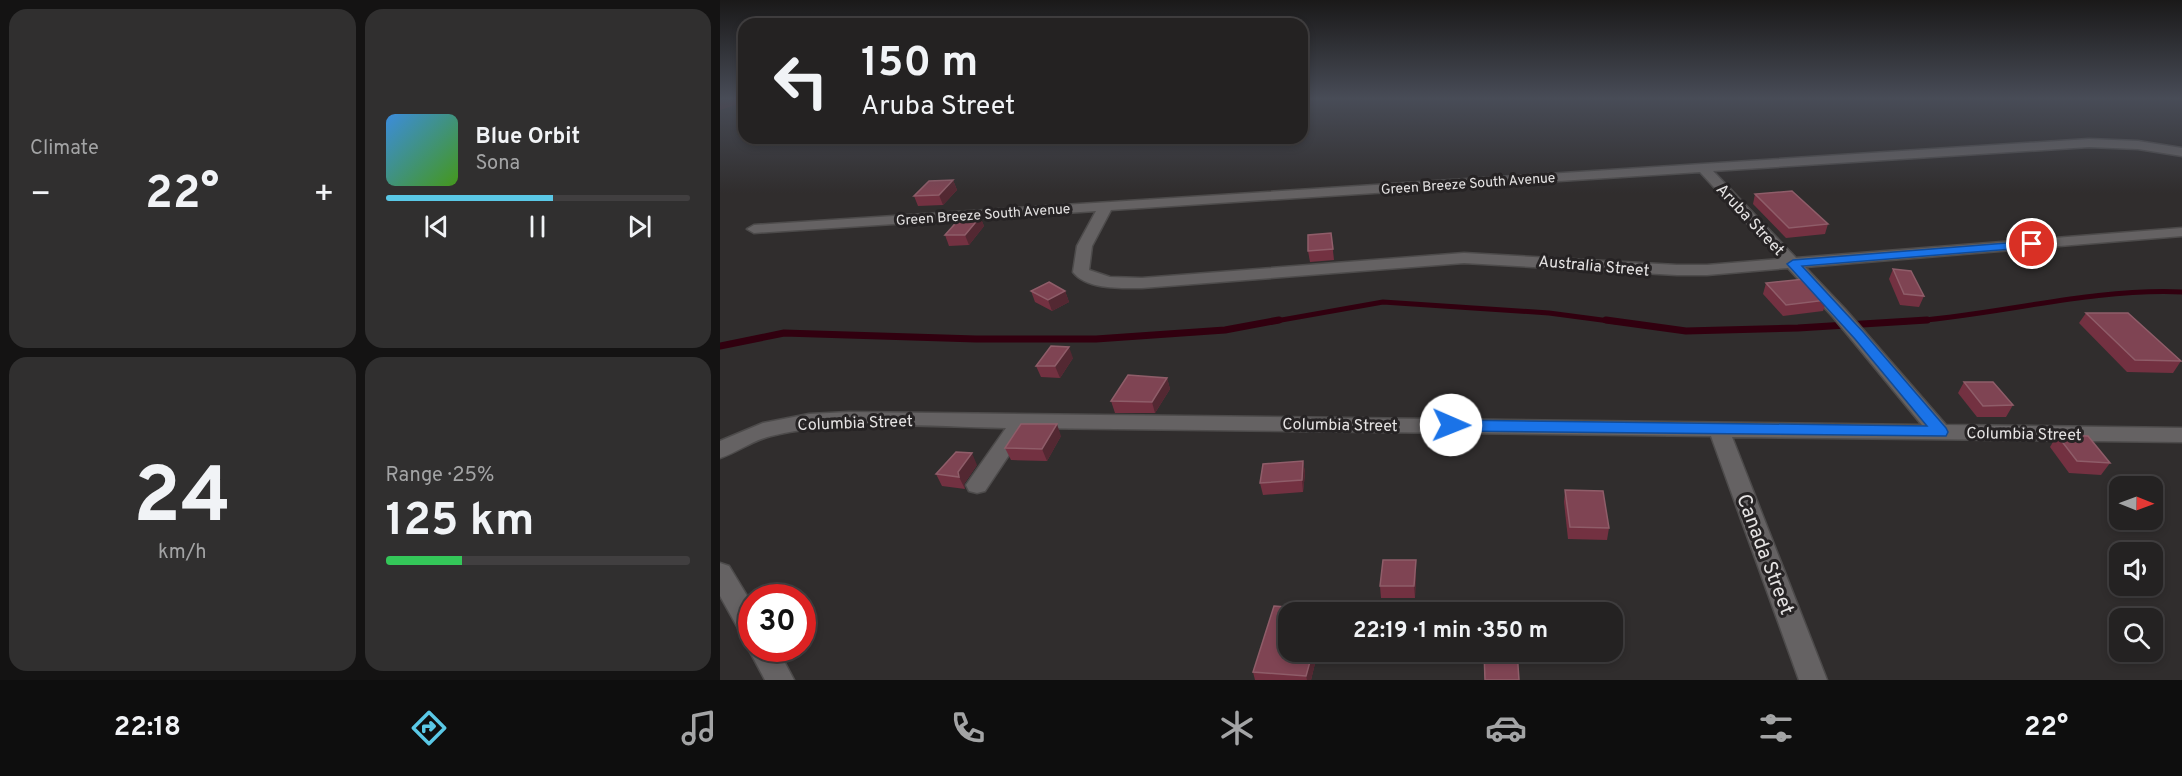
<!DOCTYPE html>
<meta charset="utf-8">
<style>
:root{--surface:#242222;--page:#302f2f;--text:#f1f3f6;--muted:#a3a4a5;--line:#413f40;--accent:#5ac8e6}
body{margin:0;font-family:Overpass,sans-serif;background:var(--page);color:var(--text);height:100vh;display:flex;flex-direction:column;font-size:22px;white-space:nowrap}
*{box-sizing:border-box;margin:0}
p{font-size:20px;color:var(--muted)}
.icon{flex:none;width:33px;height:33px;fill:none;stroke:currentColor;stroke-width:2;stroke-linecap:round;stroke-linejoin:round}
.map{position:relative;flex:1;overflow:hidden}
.side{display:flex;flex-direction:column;gap:9px;padding:9px;background:#141313;width:720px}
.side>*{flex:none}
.banner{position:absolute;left:18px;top:18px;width:570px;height:126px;border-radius:18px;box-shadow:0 3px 9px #0003,0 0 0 2px var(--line);background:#242222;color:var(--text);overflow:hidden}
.needle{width:39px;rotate:91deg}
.tools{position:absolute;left:1389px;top:476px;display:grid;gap:12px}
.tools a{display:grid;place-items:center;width:54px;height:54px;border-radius:12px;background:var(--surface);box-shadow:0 3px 9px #0003,0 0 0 2px var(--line);font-size:30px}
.speed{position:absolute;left:18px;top:584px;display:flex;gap:12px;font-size:30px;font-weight:700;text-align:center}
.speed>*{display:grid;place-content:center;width:78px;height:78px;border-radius:50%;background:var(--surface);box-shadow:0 3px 9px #0003,0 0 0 2px var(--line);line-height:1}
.speed .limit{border:9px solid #d22;background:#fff;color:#111}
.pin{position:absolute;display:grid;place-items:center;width:51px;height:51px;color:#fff;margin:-26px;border:3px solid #fff;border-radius:50%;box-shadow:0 2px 6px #0007}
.me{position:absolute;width:66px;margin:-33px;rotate:91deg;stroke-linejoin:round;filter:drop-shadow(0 0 4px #0008)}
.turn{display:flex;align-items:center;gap:21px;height:126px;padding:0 24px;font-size:27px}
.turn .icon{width:78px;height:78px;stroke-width:2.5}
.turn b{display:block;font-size:42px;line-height:51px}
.big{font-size:45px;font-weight:700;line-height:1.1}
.side .widget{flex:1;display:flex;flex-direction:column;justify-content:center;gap:9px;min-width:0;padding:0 21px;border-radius:18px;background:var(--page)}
.side .dial{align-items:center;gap:0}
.dial b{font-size:78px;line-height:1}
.song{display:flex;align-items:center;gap:18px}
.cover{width:72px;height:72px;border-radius:9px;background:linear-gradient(135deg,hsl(210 70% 55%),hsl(100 70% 35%))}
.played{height:6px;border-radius:3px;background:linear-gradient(90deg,var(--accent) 55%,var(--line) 55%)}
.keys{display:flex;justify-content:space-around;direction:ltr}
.heat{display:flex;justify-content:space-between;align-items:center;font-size:33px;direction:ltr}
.charge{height:9px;border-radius:4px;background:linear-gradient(90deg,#34c759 25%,var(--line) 0)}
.side .tiles{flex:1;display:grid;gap:9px;grid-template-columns:repeat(2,1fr)}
.trip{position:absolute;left:558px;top:602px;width:345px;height:60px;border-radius:18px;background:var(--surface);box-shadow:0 3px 9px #0003,0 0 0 2px var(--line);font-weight:700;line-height:60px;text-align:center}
.dock{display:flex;height:96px;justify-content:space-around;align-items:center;background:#0e0e0e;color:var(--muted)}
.dock .icon{width:42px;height:42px}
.dock .current{color:var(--accent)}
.dock b{font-size:27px;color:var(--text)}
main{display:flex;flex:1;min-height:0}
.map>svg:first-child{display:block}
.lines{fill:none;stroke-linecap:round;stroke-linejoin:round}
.stream-far1{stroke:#31000f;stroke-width:5}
.stream{stroke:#31000f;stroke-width:7}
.street-casing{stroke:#4d4b4b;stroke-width:3}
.street{fill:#656263;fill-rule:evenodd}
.wall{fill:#733141}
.shaded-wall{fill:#532832}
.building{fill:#7f4453;stroke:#8f5d69;stroke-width:1.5}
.route{fill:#1a73e8;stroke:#114b97;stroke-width:1.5}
.labels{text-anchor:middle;stroke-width:6;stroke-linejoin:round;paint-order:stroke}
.far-street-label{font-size:14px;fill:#e5e3e3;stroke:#262324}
.street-label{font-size:16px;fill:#e5e3e3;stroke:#262324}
.near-street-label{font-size:20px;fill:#e5e3e3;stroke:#262324}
</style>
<main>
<section class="side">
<div class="tiles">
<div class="widget"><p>Climate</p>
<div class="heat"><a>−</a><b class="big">22°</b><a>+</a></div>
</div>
<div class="widget">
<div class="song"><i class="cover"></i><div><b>Blue Orbit</b><p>Sona</p></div></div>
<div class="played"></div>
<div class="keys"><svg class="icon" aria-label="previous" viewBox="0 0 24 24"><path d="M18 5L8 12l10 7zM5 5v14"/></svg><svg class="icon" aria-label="pause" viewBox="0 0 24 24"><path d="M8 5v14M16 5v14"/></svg><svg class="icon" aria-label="next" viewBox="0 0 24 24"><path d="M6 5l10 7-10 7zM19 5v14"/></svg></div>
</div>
<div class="widget dial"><b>24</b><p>km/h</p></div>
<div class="widget"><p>Range · 25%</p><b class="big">125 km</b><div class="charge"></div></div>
</div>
</section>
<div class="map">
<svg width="1462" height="680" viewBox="0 0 1462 680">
<rect width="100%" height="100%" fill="#302d2d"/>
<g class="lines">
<g class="stream-far1">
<path d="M550 322 663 302 829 313 897 322"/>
<path d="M1182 322C1275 316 1368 288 1462 292"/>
</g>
<g class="stream">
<path d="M886 320 966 331 1078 328 1207 320"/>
<path d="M0 346 64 333 256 339H376L505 330 559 320"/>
</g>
<defs>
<g id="street">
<path d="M1369 139 1418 141 1462 148V156L1418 149 1369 147 993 171 1076 258 1462 228V236L1085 267 1125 309 1226 425 1462 428V442L1012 437 1107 680H1079L991 436 307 428 265 491 257 493 249 491 246 485 286 428C211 427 123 418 51 436 33 440 18 452 0 458V441L43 423 89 414 129 412 1202 425 1113 317 1068 268 987 275H957L744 263 422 288C401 288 367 290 353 272L357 246 376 211 34 233 27 229 34 225ZM980 172 1060 259 987 265H957L744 253 422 278 390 277 369 270 372 246 391 210Z"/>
<path d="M0 563 9 566 32 604V641L23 637 0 596Z"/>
<path d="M32 641V648H57L74 680H45L28 648Z"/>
</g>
</defs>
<use href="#street" class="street-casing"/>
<use href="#street" class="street"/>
</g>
<g class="wall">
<path d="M233 180 237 190 223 205 198 206 194 196Z"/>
<path d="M1035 194 1108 224 1105 234 1066 238 1033 204Z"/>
<path d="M260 217 264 226 249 245 229 246 225 235Z"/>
<path d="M611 233 614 260 590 262 588 251Z"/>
<path d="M1173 269 1204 296 1199 307 1180 305 1169 279Z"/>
<path d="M1046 283 1107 300 1103 311 1063 316 1043 294Z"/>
<path d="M311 291H345L349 302 332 311 315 302Z"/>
<path d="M1366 313 1461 361 1453 373 1407 372 1359 323Z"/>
<path d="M353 358 340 378 321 377 316 366Z"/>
<path d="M447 378 450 389 435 413H395L391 401Z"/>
<path d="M1244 382 1293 405 1286 417H1257L1238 393Z"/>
<path d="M1337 435 1390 463 1381 475 1349 473 1330 447Z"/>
<path d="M341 436 327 461 291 460 285 448Z"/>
<path d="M583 461 585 473 583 492 543 495 540 483Z"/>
<path d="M257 465 244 484 245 489 222 486 216 474Z"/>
<path d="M845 490 889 528 887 540 848 539 844 502Z"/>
<path d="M696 560V572L695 598H661L660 586Z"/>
<path d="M598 651 591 680H535L533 672Z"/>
</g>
<g class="shaded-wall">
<path d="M0 98H24V102L0 110Z"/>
<path d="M233 180 237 190 223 205 219 195Z"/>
<path d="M260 217 264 226 249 245 245 235Z"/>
<path d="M345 291 349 302 332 311 328 300Z"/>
<path d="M349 347 353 358 340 378 335 366Z"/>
<path d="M447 378 450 389 435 413 432 402Z"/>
<path d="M337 424 341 436 327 461 322 449Z"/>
<path d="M252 453 257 465 244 484 245 489 239 477 238 472Z"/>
<path d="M583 461 585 473 583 492 582 480Z"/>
<path d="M696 560V572L695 598 694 586Z"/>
<path d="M593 651H598L591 680H587L586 676Z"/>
</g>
<g class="building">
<path d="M233 180 219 195 194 196 209 181Z"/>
<path d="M1072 191 1108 224 1069 228 1035 194Z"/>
<path d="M241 217H260L245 235H225Z"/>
<path d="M611 233 613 249 588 251V235Z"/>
<path d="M1173 269 1191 271 1204 296 1184 294Z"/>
<path d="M1085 279 1107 300 1066 305 1046 283Z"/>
<path d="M329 282 345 291 328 300 311 291Z"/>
<path d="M1366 313H1408L1461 361 1415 360Z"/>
<path d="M331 346 349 347 335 366H316Z"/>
<path d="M408 375 447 378 432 402 391 401Z"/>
<path d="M1244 382H1273L1293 405 1263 406Z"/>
<path d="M301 424H337L322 449 285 448Z"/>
<path d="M1337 435 1368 436 1390 463 1357 461Z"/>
<path d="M236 452 252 453 238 472 239 477 216 474Z"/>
<path d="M583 461 582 480 540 483 543 464Z"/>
<path d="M845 490 883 491 889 528 850 527Z"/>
<path d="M663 560H696L694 586H660Z"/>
<path d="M554 606 603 610V612H568V651H593L586 676 533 672Z"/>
<path d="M764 651H797L799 680H765Z"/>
</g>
<linearGradient id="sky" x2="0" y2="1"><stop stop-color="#1a1919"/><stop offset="0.51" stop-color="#484c57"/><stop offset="1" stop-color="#484c57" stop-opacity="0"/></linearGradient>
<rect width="1462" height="193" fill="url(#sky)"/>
<path class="route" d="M1312 241 1317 244 1316 247 1082 266 1144 333 1226 428 1228 432 1226 436 731 431 725 429 723 425 725 421 731 420 1207 426 1135 339 1067 264 1073 260Z"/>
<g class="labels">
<g class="far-street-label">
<text transform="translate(748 183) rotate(-4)" y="5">Green Breeze South Avenue</text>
<text transform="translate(263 214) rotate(-4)" y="5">Green Breeze South Avenue</text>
</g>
<g class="street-label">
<text transform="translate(1031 219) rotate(47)" y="6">Aruba Street</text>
<text transform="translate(874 265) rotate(5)" y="6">Australia Street</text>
<text transform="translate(135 422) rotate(-2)" y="6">Columbia Street</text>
<text transform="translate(620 424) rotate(1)" y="6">Columbia Street</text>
<text transform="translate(1304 433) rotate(1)" y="6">Columbia Street</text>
</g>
<g class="near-street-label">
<text transform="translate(1046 554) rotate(69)" y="7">Canada Street</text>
</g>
</g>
</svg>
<div class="tools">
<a><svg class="needle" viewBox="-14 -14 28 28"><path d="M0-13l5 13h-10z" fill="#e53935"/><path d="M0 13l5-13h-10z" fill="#a3a4a5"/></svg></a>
<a><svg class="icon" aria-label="sound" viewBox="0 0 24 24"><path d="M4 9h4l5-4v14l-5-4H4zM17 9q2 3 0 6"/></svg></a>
<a><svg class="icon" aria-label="search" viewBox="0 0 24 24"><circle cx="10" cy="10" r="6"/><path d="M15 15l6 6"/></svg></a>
</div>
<div class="speed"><div class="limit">30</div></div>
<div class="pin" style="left:1312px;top:244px;background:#d93025"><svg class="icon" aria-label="arrive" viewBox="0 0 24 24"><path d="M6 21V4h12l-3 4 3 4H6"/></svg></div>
<svg class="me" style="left:731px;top:425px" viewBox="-20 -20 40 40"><circle r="19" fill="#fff"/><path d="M0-13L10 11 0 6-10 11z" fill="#1a73e8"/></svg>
<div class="trip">22:19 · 1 min · 350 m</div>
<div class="banner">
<div class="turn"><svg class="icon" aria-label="left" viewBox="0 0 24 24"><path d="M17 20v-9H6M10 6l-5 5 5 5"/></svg><div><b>150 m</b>Aruba Street</div></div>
</div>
</div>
</main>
<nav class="dock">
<b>22:18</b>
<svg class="icon current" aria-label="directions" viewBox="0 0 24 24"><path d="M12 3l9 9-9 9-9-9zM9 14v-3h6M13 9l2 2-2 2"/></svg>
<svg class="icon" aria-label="music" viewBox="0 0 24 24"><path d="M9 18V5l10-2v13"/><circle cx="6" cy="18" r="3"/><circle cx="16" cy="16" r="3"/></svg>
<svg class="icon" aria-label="phone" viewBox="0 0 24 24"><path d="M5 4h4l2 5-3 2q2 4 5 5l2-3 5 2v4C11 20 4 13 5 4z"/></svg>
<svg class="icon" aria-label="climate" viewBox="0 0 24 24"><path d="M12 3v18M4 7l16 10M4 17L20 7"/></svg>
<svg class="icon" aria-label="car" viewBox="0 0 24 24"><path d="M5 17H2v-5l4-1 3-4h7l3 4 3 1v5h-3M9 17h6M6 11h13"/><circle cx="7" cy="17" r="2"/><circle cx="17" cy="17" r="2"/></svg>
<svg class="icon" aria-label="filters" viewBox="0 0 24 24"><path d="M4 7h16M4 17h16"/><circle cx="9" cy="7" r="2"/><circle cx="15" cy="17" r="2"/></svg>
<b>22°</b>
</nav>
